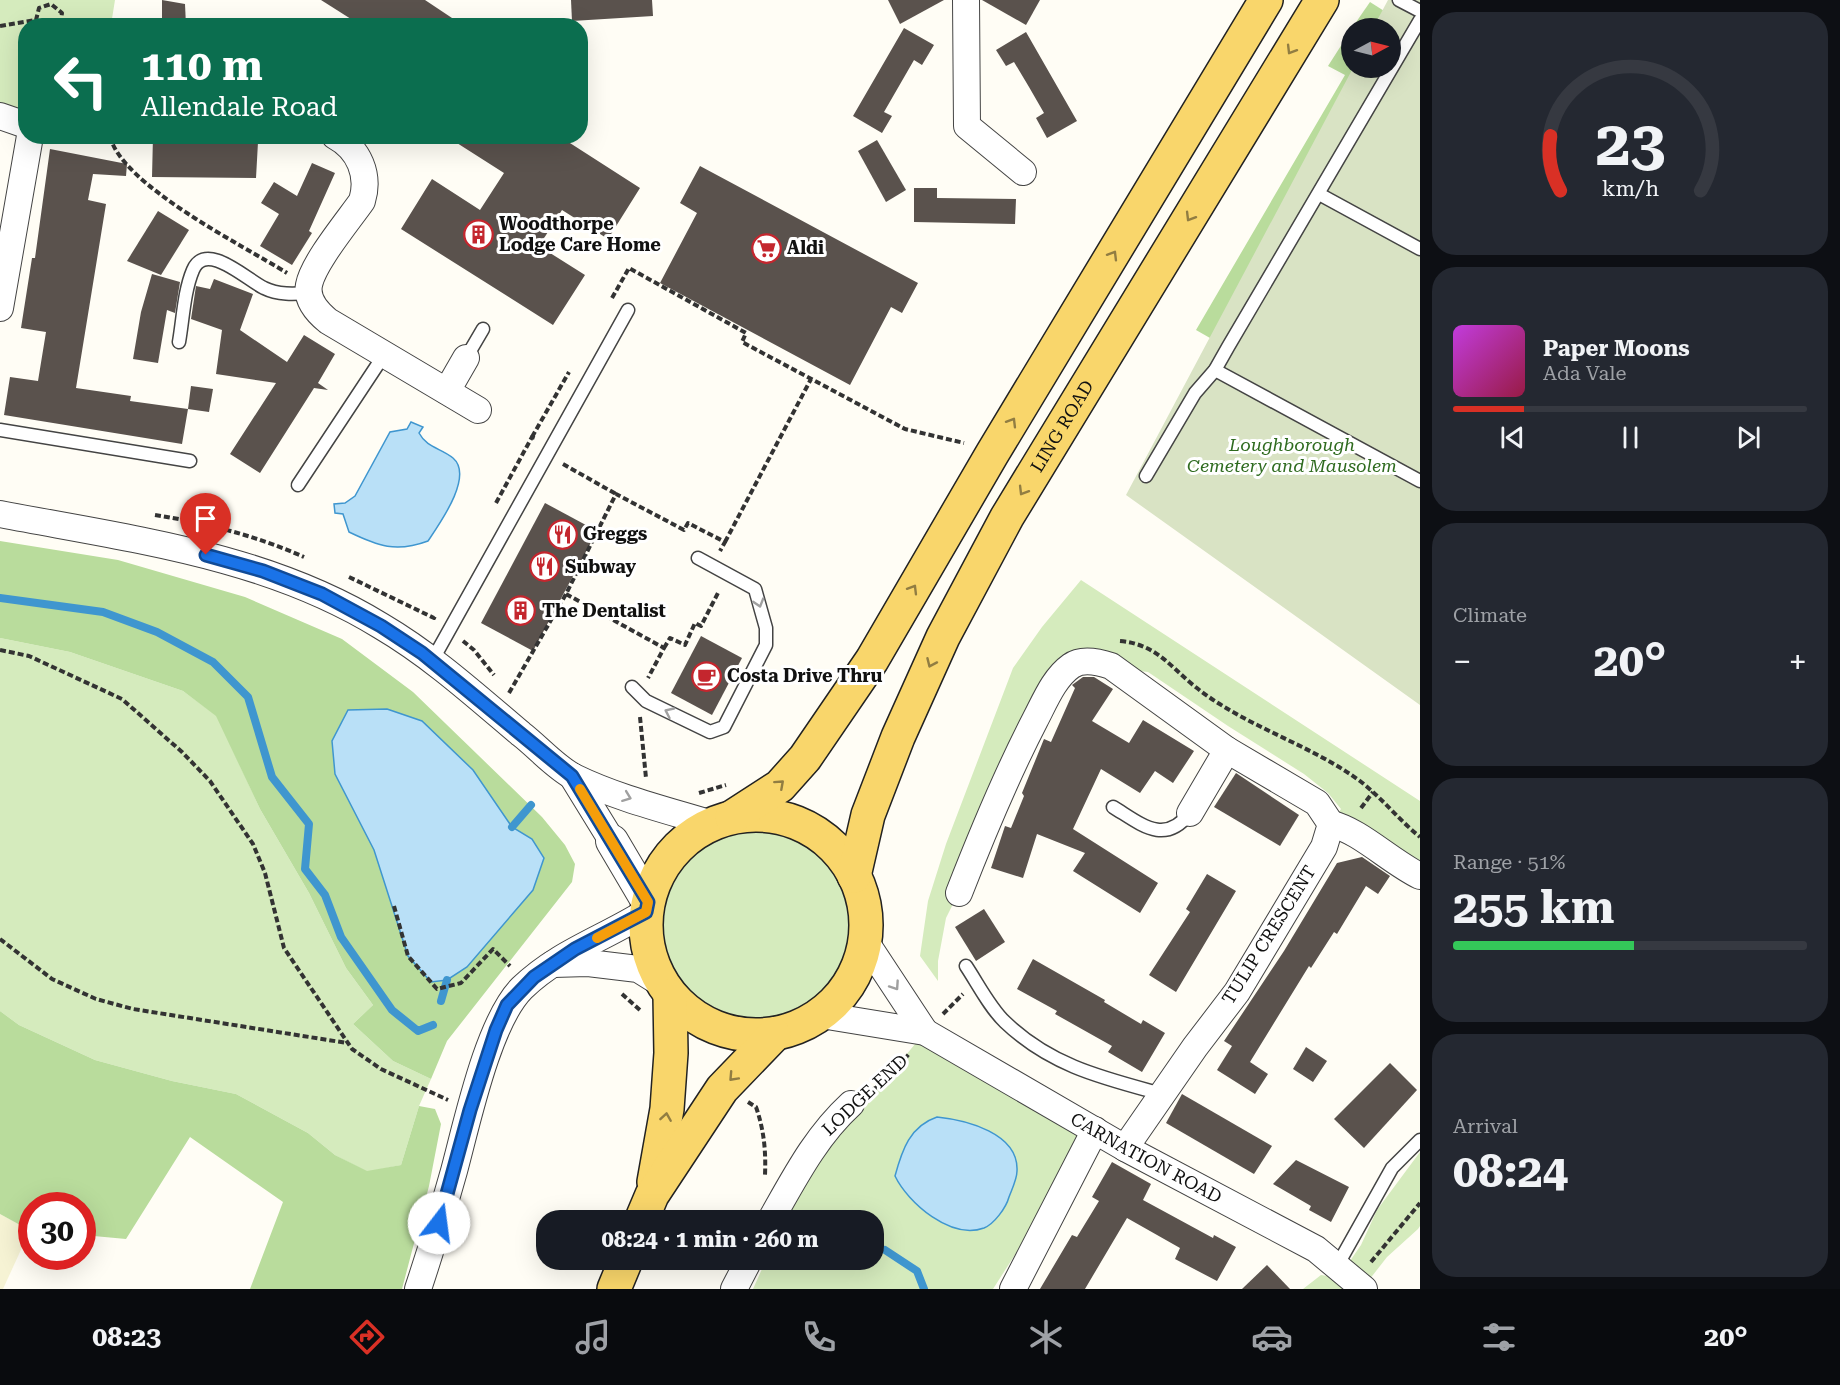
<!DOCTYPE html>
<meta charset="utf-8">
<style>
:root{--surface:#171b24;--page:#242831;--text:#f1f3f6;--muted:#9ea1a6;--line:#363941;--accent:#d93025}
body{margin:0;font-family:"Roboto Serif",serif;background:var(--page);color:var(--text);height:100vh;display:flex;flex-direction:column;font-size:22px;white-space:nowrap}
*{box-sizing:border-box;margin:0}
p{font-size:20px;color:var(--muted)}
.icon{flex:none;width:33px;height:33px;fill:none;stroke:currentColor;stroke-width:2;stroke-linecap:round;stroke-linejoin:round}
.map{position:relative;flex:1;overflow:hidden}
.drawer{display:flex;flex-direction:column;gap:12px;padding:12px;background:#0d0f14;width:420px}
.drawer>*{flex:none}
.top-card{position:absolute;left:18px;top:18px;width:570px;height:126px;border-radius:24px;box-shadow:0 6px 24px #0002;background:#0b6e4f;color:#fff;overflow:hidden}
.needle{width:39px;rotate:83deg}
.fabs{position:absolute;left:1341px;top:18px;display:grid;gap:12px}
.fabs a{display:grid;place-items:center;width:60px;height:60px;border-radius:50%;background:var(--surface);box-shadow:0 6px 24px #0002;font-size:30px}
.speed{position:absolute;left:18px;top:1192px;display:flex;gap:12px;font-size:30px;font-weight:700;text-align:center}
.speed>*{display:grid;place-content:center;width:78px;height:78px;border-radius:50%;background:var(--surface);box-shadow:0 6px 24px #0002;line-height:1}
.speed .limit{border:9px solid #d22;background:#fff;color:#111}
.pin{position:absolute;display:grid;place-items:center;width:51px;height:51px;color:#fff;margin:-62px -26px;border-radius:50% 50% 50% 0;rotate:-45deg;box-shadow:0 0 6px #0007}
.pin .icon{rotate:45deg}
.me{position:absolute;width:66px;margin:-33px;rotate:15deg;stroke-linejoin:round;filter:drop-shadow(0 0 4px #0008)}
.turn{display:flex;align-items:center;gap:21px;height:126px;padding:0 24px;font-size:27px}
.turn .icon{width:78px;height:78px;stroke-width:2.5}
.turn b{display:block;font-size:42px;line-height:51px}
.big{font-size:45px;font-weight:700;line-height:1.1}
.drawer .widget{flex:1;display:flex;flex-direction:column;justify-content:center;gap:9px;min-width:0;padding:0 21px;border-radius:24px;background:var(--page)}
.drawer .dial{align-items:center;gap:0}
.dial svg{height:156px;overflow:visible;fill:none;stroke:var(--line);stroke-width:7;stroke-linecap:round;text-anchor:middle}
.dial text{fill:var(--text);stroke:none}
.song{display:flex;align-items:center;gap:18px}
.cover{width:72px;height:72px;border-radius:9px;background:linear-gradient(135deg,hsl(290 70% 55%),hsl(340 70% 35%))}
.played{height:6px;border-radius:3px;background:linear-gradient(90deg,var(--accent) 20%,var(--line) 20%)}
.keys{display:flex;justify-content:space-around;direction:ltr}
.heat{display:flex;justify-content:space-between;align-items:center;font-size:33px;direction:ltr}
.charge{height:9px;border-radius:4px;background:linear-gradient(90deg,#34c759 51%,var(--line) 0)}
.trip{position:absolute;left:536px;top:1210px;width:348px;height:60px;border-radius:24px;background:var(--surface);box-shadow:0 6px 24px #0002;font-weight:700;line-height:60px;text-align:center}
.tab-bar{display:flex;height:96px;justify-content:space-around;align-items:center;background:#090b0e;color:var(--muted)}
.tab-bar .icon{width:42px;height:42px}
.tab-bar .on{color:var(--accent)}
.tab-bar b{font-size:27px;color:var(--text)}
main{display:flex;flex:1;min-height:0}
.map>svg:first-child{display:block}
.farmland{fill:#f6f3d4}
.green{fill:#d5ebbd}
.forest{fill:#b9dc9c}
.cemetery{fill:#d9e3c4}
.water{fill:#b9e0f7;stroke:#3f96cf;stroke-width:1.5}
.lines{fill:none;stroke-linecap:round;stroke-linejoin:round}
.stream{stroke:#3f96cf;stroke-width:8}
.building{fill:#5a524d}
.service-casing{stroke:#444;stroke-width:15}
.minor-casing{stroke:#444;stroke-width:28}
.tertiary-casing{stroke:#444;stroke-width:34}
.primary-casing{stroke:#222;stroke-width:36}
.path{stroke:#333;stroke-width:4;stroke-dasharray:6 3;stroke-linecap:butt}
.service{stroke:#fff;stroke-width:12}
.minor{stroke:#fff;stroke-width:26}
.tertiary{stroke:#fff;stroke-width:32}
.primary{stroke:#f9d66b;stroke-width:33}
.oneway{stroke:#917d42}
.oneway2{stroke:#a0a0a0}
.route-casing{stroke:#114b97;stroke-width:15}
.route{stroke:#1a73e8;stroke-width:10}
.slow{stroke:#f59e0b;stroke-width:10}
.labels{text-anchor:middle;stroke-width:6;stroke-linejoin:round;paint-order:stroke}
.poi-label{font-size:18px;font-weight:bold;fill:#111;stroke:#fff;text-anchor:start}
.street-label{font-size:18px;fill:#111;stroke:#fff}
.park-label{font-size:18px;font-style:italic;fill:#2f6b1f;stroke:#fff}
</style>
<main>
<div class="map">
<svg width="1420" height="1289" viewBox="0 0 1420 1289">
<rect width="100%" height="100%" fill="#fffdf5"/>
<path class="farmland" d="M0 1214 30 1230 3 1289H0Z"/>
<g class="green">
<path d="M0 0H115L111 25 26 26 25 125 0 116Z"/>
<path d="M1081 580 1420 801V876L1331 824 1341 809 1328 793 1304 774 1228 726 1148 672 1073 664 946 918 938 961V981L920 956 928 901 946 844 1013 668 1042 627Z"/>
<path d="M0 638 70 652 183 691 217 716 260 809 309 893 346 968 373 1005 353 1024 393 1061 431 1079 419 1106 401 1165 367 1172 335 1155 308 1133 236 1094 172 1081 95 1060 19 1025 0 1011Z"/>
<circle cx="756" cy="926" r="110"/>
<path d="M925 1032 1095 1130 993 1289H753L766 1260H873V1221H782L851 1104 882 1084Z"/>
<path d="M1420 1152V1226L1418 1229 1387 1257 1362 1289H1303L1321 1275 1353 1280 1343 1271 1361 1245 1377 1210Z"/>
</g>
<g class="forest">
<path d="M1370 2 1403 23 1390 28H1352Z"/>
<path d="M1351 30 1352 68H1377L1217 342 1196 330 1345 75 1328 66Z"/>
<path d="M0 541 118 560 245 597 342 639 413 692 542 817 565 845 575 864 572 882 447 1041 431 1079 393 1061 353 1024 373 1005 346 968 309 893 260 809 216 716 183 691 70 652 0 638Z"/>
<path d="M0 1011 19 1025 95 1060 172 1081 236 1094 308 1133 335 1155 367 1171 401 1165 419 1106 435 1109 441 1124 429 1186 402 1289H250L283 1202 190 1137 126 1239 83 1235 82 1206H32L31 1231 0 1214Z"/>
</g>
<path class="cemetery" d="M1388 0H1420V705L1126 495 1353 68H1390V28H1373Z"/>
<g class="water">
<path d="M411 422 423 427 419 433C427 448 441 448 453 458 474 476 440 523 428 541 396 553 378 546 349 532L343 514 335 513 334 504 345 503 355 496 390 432 407 429Z"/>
<path d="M387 709 422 721 473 770 512 827 532 839 544 858 533 890 467 967 447 980 431 982 408 956 374 850 335 774 332 741 348 710Z"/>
<path d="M937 1117C966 1120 1019 1133 1017 1171 1017 1179 1012 1189 1009 1197 1006 1208 994 1224 984 1228 951 1240 908 1203 895 1176 902 1150 910 1126 937 1117Z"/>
</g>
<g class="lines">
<g class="stream">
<path d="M0 598 103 612 157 632 213 662 248 697 272 777 309 824 305 869 325 895 341 937 392 1010 418 1031 433 1025"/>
<path d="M512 827 531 805"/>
<path d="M441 1001 447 980"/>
<path d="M798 1218 810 1221"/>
<path d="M885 1250 917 1271 924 1289"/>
</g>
</g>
<g class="building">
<path d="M162 0 185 4 186 26H162Z"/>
<path d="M321 0H425L464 26H362Z"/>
<path d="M571 0H652L653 16 572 21Z"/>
<path d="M888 0H944L900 24Z"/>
<path d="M982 0H1040L1026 25Z"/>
<path d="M904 28 934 45 922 65 914 60 884 112 892 116 882 133 853 116Z"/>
<path d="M1026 32 1077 121 1047 138 1036 118 1044 113 1029 87 1014 62 1006 66 996 50Z"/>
<path d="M153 136 242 138V142H258L256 178 152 177Z"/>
<path d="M446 136H559L640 188 608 239 562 210 539 246 585 275 553 325 401 229 432 179 480 210 504 173Z"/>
<path d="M877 140 906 190 886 202 858 151Z"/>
<path d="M50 149 127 164 126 176 93 174 88 200 106 204 76 388 131 396 130 401 188 409 182 444 4 415 10 377 38 381 46 332 21 328 32 258H35Z"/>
<path d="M312 163 335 173 309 231 312 233 292 265 260 246 279 214 261 203 274 182 297 196Z"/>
<path d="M700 166 918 283 902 313 891 307 850 385 660 283 697 213 680 203Z"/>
<path d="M914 188H937V198L1016 199 1015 224 914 222Z"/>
<path d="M158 211 189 230 161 275 127 261Z"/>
<path d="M152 274 180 282 175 313 167 310 158 363 133 359 141 312Z"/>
<path d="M214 279 253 294 240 330 287 362 304 335 335 354 318 383 328 390 314 388 260 473 230 454 276 383 216 374 222 330 191 319 196 286 210 289Z"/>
<path d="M191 386 213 389 209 412 188 409Z"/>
<path d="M545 503 597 531 533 651 481 623Z"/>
<path d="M701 636 742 658 712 715 671 693Z"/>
<path d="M1083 677H1094L1113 689 1092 721 1129 743 1143 720 1194 751 1173 783 1155 771 1140 793 1101 769 1073 829 1158 883 1140 913 1073 871 1085 853 1037 834 1023 878 991 868 1005 826 1011 828 1024 796 1022 793 1044 739 1051 742 1075 688 1072 685Z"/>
<path d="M1236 773 1299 815 1280 846 1214 807Z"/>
<path d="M1362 857 1390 876 1378 894 1366 886 1337 934 1334 932 1311 968 1309 966 1250 1062 1268 1074 1255 1094 1217 1070 1232 1046 1224 1041 1284 951 1337 863Z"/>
<path d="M1207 874 1236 891 1176 992 1149 975 1190 912 1186 909Z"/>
<path d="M984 909 1005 942 976 961 955 927Z"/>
<path d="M1033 959 1105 1000 1104 1002 1141 1024 1143 1020 1165 1033 1142 1072 1108 1052 1112 1046 1055 1014 1057 1011 1017 989Z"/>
<path d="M1306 1047 1327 1061 1313 1082 1293 1069Z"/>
<path d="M1390 1063 1417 1090 1364 1148 1334 1119Z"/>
<path d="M1182 1094 1272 1146 1254 1174 1166 1123Z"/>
<path d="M1296 1160 1349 1187 1331 1222 1309 1210 1311 1206 1273 1184Z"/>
<path d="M1112 1162 1151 1184 1143 1200 1213 1238 1214 1235 1236 1247 1217 1281 1175 1259 1180 1248 1127 1218 1085 1289H1040L1072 1235 1077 1237 1099 1201 1092 1197Z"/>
<path d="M1267 1265 1290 1289H1242Z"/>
</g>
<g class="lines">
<defs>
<g id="service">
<path d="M1399 0 1420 11"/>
<path d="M1319 194 1420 249"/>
<path d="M179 342C183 319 184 291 193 270 206 240 247 280 264 288 278 295 294 294 309 293"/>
<path d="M466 358 483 329"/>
<path d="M1215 370 1420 481"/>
<path d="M0 430 190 461"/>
<path d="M1146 476 1195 393 1215 370 1228 347 1420 20"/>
<path d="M298 485 384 355"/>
<path d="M432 661 628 310"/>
<path d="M632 687 646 701 710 732 724 727 766 645V628L755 589 698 558"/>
<path d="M1113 807C1141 824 1164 846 1190 813"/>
<path d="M966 966C978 984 990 1008 1005 1022 1051 1066 1103 1078 1162 1094"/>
<path d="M1337 1266 1392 1168 1420 1140"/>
</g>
<g id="minor">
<path d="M966 0 967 126 1023 172"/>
<path d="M0 116 26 125"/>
<path d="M335 136C359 149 370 175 362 201 348 221 313 263 309 285 306 300 317 312 328 321L478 410"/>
<path d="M0 308 30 136"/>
<path d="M447 391 466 358"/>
<path d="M0 514C130 539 266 555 381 626 432 656 476 696 521 734 538 747 555 767 574 777 617 798 666 810 712 824"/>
<path d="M572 776 612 841"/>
<path d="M1190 813 1227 750"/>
<path d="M1331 824C1359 830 1391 862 1420 876"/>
<path d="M959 893C982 834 1006 776 1035 720 1045 701 1054 678 1071 666 1082 658 1099 662 1111 666L1227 750 1317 803 1331 824 1324 847 1237 992 1195 1047 1125 1148"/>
<path d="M865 941 925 1032"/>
<path d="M553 964 588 963 638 969 662 984"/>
<path id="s1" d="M821 1015 925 1032 1125 1148 1316 1249 1364 1289"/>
<path d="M770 1221C794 1179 815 1137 851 1104"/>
<path d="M418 1289C431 1250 443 1210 454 1171 467 1123 488 1022 522 988 558 953 605 938 646 912"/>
<path d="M734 1289 749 1260"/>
<path d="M1013 1289 1095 1130"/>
</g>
<path id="tertiary" d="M612 841 648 902"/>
<g id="primary">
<circle cx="756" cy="925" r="110"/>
<path d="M732 817 780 786 805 758 872 660 992 454 1266 0"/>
<path id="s2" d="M854 876 868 815 898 737 943 637 1007 517 1322 0"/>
<path d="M654 1182 667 1109 671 1053 670 996"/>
<path d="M641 1221 652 1195 722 1089 774 1035"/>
<path d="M614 1289 626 1260"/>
</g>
</defs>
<use href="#service" class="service-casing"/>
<use href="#minor" class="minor-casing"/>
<use href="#tertiary" class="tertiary-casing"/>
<use href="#primary" class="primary-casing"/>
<g class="path">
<path d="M0 26 36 20 39 8 51 4 62 13 60 26"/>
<path d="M110 136C121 185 244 246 287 273"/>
<path d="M612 298 629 268 746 333 742 342 905 429 964 443"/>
<path d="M532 437 569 372"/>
<path d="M563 464 616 494"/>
<path d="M496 503 532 437 535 438"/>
<path d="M155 515C206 523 257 536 304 557"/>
<path d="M725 542 811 379"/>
<path d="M349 577 434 618 435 616"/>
<path d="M566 594 664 648 648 678"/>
<path d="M463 641 474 650 494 675"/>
<path d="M1120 641C1155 644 1169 665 1193 685 1243 726 1308 743 1360 781 1382 798 1399 820 1420 837"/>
<path d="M664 648 670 638 685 645 695 623 701 626 719 591"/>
<path d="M0 650 29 656 122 699 182 752 210 781 253 844 265 873 284 948 352 1049 381 1069 448 1100"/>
<path d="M509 693 566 594 616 494 684 530 688 523 725 542 720 551"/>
<path d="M640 717 646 778"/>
<path d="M699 793 726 785"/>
<path d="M1361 808 1373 792"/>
<path d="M394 906 408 956 437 989 461 983 493 949 510 966"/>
<path d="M0 939 52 979 96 999 133 1009 347 1043"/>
<path d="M622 994 641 1011"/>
<path d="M943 1014 963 994"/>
<path d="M872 1090 882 1084 909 1054"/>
<path d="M748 1102 756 1107C764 1130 766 1151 765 1175"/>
<path d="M608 1221 611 1212"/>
<path d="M1371 1262 1420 1203"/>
</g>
<use href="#service" class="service"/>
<use href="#minor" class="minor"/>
<use href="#tertiary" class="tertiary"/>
<use href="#primary" class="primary"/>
</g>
<defs><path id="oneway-chevron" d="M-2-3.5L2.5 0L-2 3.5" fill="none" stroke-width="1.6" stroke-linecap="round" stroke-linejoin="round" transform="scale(1.5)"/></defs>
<g class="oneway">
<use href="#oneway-chevron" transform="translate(1291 50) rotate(121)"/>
<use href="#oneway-chevron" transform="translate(1190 217) rotate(121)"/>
<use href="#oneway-chevron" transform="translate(1113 255) rotate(-59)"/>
<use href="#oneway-chevron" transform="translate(1012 422) rotate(-59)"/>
<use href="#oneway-chevron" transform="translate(1023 491) rotate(121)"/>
<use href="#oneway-chevron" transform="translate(913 589) rotate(-59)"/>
<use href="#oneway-chevron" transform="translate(931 663) rotate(114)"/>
<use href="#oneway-chevron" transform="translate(780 784) rotate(-42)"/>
<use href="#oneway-chevron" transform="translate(733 1077) rotate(133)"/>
<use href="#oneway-chevron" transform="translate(666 1117) rotate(-81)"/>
</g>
<g class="oneway2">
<use href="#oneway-chevron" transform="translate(759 603) rotate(73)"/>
<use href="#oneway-chevron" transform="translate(669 712) rotate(-155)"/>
<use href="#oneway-chevron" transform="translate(627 797) rotate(21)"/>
<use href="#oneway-chevron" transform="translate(895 986) rotate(56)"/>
</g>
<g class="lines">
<defs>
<path id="route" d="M206 555 263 571 322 594 381 626 422 653 572 776 648 902 646 912 575 949 534 977 507 1005 496 1030 470 1110 439 1223"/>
</defs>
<use href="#route" class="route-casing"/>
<use href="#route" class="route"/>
<path class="slow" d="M580 789 648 902 646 912 597 938"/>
</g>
<defs>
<symbol id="building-ring" viewBox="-11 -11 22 22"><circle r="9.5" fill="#fff" stroke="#c4262e" stroke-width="1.5"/><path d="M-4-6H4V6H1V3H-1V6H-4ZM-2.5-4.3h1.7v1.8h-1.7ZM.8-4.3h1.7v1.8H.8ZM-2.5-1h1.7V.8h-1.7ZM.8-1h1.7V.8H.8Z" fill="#c4262e"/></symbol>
<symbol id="supermarket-ring" viewBox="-11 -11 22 22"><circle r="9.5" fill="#fff" stroke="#c4262e" stroke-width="1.5"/><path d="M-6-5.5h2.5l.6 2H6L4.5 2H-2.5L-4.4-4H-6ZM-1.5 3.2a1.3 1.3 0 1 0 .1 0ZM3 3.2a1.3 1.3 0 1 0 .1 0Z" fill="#c4262e"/></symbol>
<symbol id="restaurant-ring" viewBox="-11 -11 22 22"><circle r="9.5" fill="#fff" stroke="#c4262e" stroke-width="1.5"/><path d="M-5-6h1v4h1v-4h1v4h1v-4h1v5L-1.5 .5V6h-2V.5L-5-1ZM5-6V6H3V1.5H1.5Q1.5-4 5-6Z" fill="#c4262e"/></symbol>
<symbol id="cafe-ring" viewBox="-11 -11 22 22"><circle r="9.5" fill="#fff" stroke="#c4262e" stroke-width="1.5"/><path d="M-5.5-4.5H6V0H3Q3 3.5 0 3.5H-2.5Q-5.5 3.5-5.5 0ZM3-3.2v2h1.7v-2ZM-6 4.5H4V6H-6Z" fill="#c4262e"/></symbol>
</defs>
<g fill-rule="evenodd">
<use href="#building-ring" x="462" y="218" width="33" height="33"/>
<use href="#supermarket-ring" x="750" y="232" width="33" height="33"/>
<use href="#restaurant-ring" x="546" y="518" width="33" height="33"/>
<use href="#restaurant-ring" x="528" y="550" width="33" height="33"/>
<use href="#building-ring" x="504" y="594" width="33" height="33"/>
<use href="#cafe-ring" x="690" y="660" width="33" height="33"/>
</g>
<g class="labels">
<g class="poi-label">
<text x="499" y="230">Woodthorpe<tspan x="499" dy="21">Lodge Care Home</tspan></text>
<text x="787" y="254">Aldi</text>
<text x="583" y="540">Greggs</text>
<text x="565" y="573">Subway</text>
<text x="542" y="617">The Dentalist</text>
<text x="727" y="682">Costa Drive Thru</text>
</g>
<g class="street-label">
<text dy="6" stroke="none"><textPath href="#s2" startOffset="498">LING ROAD</textPath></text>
<text transform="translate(1269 935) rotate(-58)" y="6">TULIP CRESCENT</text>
<text transform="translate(865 1095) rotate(-43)" y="6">LODGE END</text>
<text dy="6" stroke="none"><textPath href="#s1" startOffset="360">CARNATION ROAD</textPath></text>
</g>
<g class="park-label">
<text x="1292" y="451">Loughborough<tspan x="1292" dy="21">Cemetery and Mausolem</tspan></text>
</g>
</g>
</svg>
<div class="fabs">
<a><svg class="needle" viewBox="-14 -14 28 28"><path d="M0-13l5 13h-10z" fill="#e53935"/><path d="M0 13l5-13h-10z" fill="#9ea1a6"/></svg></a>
</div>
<div class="speed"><div class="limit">30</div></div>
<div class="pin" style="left:206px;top:555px;background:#d93025"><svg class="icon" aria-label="arrive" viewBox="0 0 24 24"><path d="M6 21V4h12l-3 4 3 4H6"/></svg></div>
<svg class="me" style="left:439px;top:1223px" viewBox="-20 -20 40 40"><circle r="19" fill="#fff"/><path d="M0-13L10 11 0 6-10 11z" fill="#1a73e8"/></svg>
<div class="trip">08:24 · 1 min · 260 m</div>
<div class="top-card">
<div class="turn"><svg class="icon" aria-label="left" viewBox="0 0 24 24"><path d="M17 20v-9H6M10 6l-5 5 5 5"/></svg><div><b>110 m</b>Allendale Road</div></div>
</div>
</div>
<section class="drawer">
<div class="widget dial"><svg viewBox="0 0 100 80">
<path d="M14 69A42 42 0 1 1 86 69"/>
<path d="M14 69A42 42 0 0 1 9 41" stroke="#d93025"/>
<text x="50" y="56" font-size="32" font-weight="700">23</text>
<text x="50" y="72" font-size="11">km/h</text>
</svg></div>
<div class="widget">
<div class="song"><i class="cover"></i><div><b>Paper Moons</b><p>Ada Vale</p></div></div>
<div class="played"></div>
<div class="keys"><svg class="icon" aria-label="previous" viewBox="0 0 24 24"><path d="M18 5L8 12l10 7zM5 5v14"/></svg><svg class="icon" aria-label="pause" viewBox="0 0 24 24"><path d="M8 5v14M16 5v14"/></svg><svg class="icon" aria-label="next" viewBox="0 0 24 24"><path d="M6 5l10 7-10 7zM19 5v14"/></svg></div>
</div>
<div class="widget"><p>Climate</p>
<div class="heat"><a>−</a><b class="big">20°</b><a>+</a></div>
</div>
<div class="widget"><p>Range · 51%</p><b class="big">255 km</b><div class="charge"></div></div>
<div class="widget"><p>Arrival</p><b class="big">08:24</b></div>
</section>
</main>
<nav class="tab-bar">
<b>08:23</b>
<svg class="icon on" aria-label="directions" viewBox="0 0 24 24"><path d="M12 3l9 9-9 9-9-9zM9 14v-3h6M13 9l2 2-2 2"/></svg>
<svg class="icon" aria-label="music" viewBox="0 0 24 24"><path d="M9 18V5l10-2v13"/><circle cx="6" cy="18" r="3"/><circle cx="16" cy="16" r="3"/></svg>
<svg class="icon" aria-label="phone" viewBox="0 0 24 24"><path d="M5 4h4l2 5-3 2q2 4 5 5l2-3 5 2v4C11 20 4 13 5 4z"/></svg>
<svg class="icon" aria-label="climate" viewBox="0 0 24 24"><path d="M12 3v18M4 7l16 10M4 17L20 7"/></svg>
<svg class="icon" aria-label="car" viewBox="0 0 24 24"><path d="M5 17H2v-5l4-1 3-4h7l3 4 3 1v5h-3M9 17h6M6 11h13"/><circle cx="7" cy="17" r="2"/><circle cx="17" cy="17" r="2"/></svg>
<svg class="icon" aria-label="filters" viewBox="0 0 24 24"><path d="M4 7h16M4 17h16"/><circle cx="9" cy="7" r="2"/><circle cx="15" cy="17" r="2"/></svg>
<b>20°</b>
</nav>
